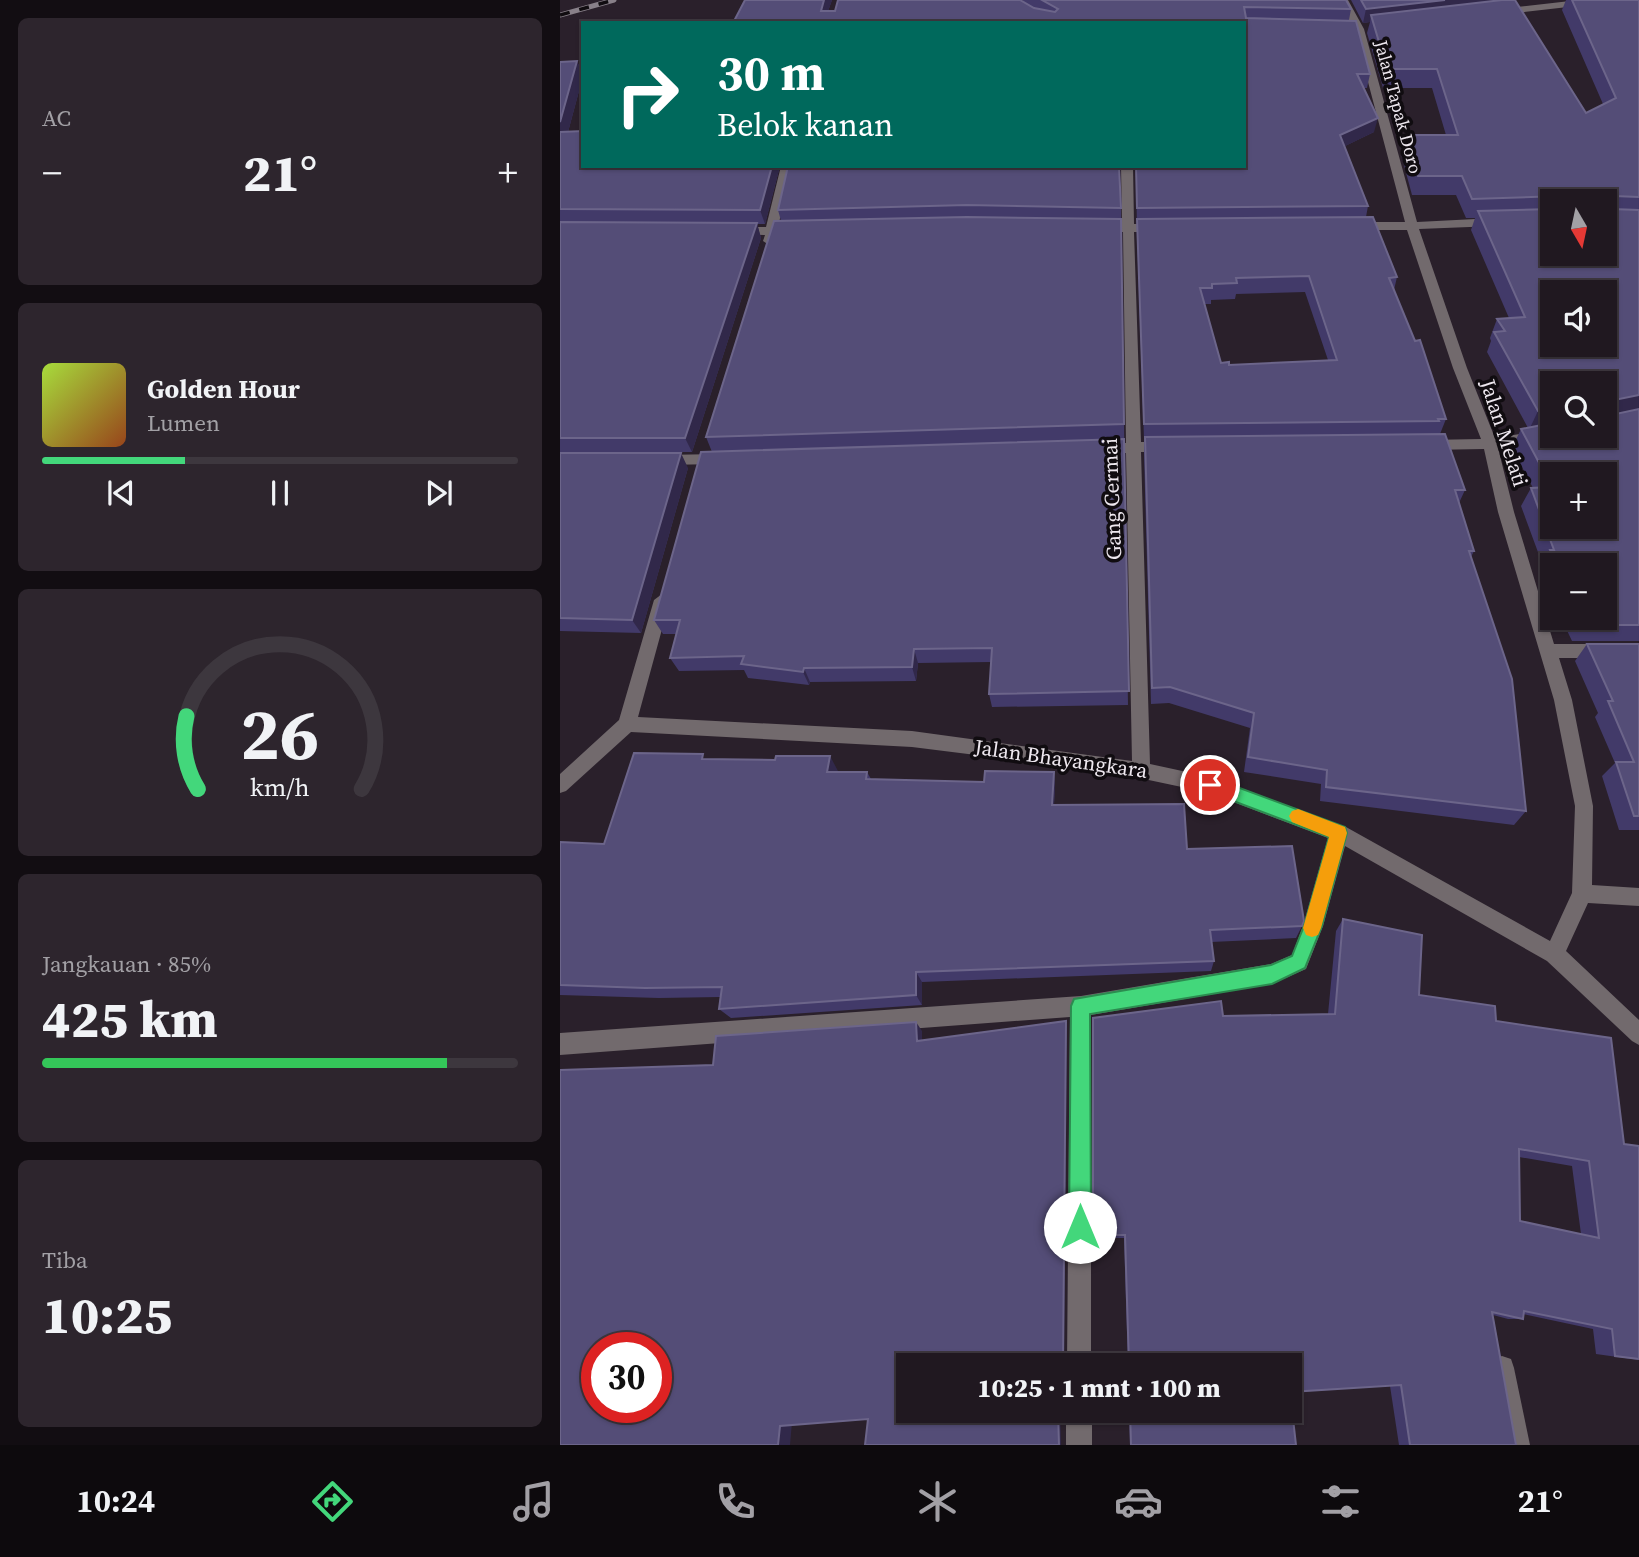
<!DOCTYPE html>
<html lang="id">
<meta charset="utf-8">
<style>
:root{--surface:#201820;--page:#2d252d;--text:#f1f3f6;--muted:#a2a0a5;--line:#3d373e;--accent:#43d77b}
body{margin:0;font-family:"Source Serif 4",serif;background:var(--page);color:var(--text);height:100vh;display:flex;flex-direction:column;font-size:26px;white-space:nowrap}
*{box-sizing:border-box;margin:0}
p{font-size:23px;color:var(--muted)}
.icon{flex:none;width:38px;height:38px;fill:none;stroke:currentColor;stroke-width:2;stroke-linecap:round;stroke-linejoin:round}
.map{position:relative;flex:1;overflow:hidden}
.side{display:flex;flex-direction:column;gap:18px;padding:18px;background:#120d12;width:560px}
.side>*{flex:none}
.guide{position:absolute;left:21px;top:21px;width:665px;height:147px;border-radius:0px;box-shadow:0 2px 5px #0004,0 0 0 2px var(--line);background:#00695c;color:#fff;overflow:hidden}
.needle{width:46px;rotate:171deg}
.fabs{position:absolute;left:980px;top:189px;display:grid;gap:14px}
.fabs a{display:grid;place-items:center;width:77px;height:77px;border-radius:0px;background:var(--surface);box-shadow:0 2px 5px #0004,0 0 0 2px var(--line);font-size:35px}
.speed{position:absolute;left:21px;top:1332px;display:flex;gap:14px;font-size:35px;font-weight:700;text-align:center}
.speed>*{display:grid;place-content:center;width:91px;height:91px;border-radius:50%;background:var(--surface);box-shadow:0 2px 5px #0004,0 0 0 2px var(--line);line-height:1}
.speed .limit{border:10px solid #d22;background:#fff;color:#111}
.pin{position:absolute;display:grid;place-items:center;width:60px;height:60px;color:#fff;margin:-30px;border:4px solid #fff;border-radius:50%;box-shadow:0 2px 7px #0007}
.me{position:absolute;width:77px;margin:-38px;rotate:0deg;stroke-linejoin:round;filter:drop-shadow(0 0 5px #0008)}
.turn{display:flex;align-items:center;gap:24px;height:147px;padding:0 21px;font-size:32px}
.turn .icon{width:91px;height:91px;stroke-width:2.5}
.turn b{display:block;font-size:49px;line-height:60px}
.big{font-size:52px;font-weight:800;line-height:1.1}
.side .tile{flex:1;display:flex;flex-direction:column;justify-content:center;gap:10px;min-width:0;padding:0 24px;border-radius:10px;background:var(--page)}
.side .dial{align-items:center;gap:0}
.dial svg{height:182px;overflow:visible;fill:none;stroke:var(--line);stroke-width:7;stroke-linecap:round;text-anchor:middle}
.dial text{fill:var(--text);stroke:none}
.song{display:flex;align-items:center;gap:21px}
.cover{width:84px;height:84px;border-radius:10px;background:linear-gradient(135deg,hsl(80 70% 55%),hsl(20 70% 35%))}
.played{height:7px;border-radius:4px;background:linear-gradient(90deg,var(--accent) 30%,var(--line) 30%)}
.keys{display:flex;justify-content:space-around;direction:ltr}
.heat{display:flex;justify-content:space-between;align-items:center;font-size:38px;direction:ltr}
.charge{height:10px;border-radius:5px;background:linear-gradient(90deg,#34c759 85%,var(--line) 0)}
.trip{position:absolute;left:336px;top:1353px;width:406px;height:70px;border-radius:0px;background:var(--surface);box-shadow:0 2px 5px #0004,0 0 0 2px var(--line);font-weight:800;line-height:70px;text-align:center}
.tab-bar{display:flex;height:112px;justify-content:space-around;align-items:center;background:#0d0a0d;color:var(--muted)}
.tab-bar .icon{width:49px;height:49px}
.tab-bar .active{color:var(--accent)}
.tab-bar b{font-size:32px;color:var(--text)}
main{display:flex;flex:1;min-height:0}
.map>svg:first-child{display:block}
.lines{fill:none;stroke-linecap:round;stroke-linejoin:round}
.minor{fill:#726a6d;fill-rule:evenodd}
.rail-casing{stroke:#888089;stroke-width:5}
.rail{stroke:#100c10;stroke-width:3.5;stroke-dasharray:10;stroke-linecap:butt}
.wall{fill:#423a69;fill-rule:evenodd}
.shaded-wall{fill:#31284a}
.building{fill:#544d77;stroke:#6c658a;stroke-width:2;fill-rule:evenodd}
.route{fill:#43d77b;stroke:#2c8c50;stroke-width:2}
.slow{fill:#f59e0b}
.labels{text-anchor:middle;stroke-width:7;stroke-linejoin:round;paint-order:stroke}
.far-street-label{font-size:18px;fill:#eee8ef;stroke:#100c10}
.street-label{font-size:21px;fill:#eee8ef;stroke:#100c10}
</style>
<main>
<section class="side">
<div class="tile"><p>AC</p>
<div class="heat"><a>−</a><b class="big">21°</b><a>+</a></div>
</div>
<div class="tile">
<div class="song"><i class="cover"></i><div><b>Golden Hour</b><p>Lumen</p></div></div>
<div class="played"></div>
<div class="keys"><svg class="icon" aria-label="previous" viewBox="0 0 24 24"><path d="M18 5L8 12l10 7zM5 5v14"/></svg><svg class="icon" aria-label="pause" viewBox="0 0 24 24"><path d="M8 5v14M16 5v14"/></svg><svg class="icon" aria-label="next" viewBox="0 0 24 24"><path d="M6 5l10 7-10 7zM19 5v14"/></svg></div>
</div>
<div class="tile dial"><svg viewBox="0 0 100 80">
<path d="M14 69A42 42 0 1 1 86 69"/>
<path d="M14 69A42 42 0 0 1 9 37" stroke="#43d77b"/>
<text x="50" y="56" font-size="32" font-weight="700">26</text>
<text x="50" y="72" font-size="11">km/h</text>
</svg></div>
<div class="tile"><p>Jangkauan · 85%</p><b class="big">425 km</b><div class="charge"></div></div>
<div class="tile"><p>Tiba</p><b class="big">10:25</b></div>
</section>
<div class="map">
<svg width="1079" height="1445" viewBox="0 0 1079 1445">
<rect width="100%" height="100%" fill="#2a202b"/>
<g class="lines">
<g class="minor">
<path d="M778 0H788L804 29 857 222 935 218 941 222 935 226 859 229 907 368 935 438 992 429V436H998L938 448 954 512 994 644H1079V658H999L1012 700 1033 806 1032 885 1079 888V906L1028 903 1006 951 1079 1020V1045L1072 1041 987 961 785 846 763 926 746 969 712 984 531 1015V1365H507L510 1017 0 1055V1033L521 996 711 964 732 955 743 926 768 838 650 793 551 772 352 747 71 732 6 791 0 793V774L59 720 94 600 102 594 110 600 78 717 352 731 572 761 566 453H542L535 448 542 443H566L563 232H536L530 228 536 224H562L561 166H573L574 224H599L605 228 599 232H574L581 442H605L612 447 605 452H581L590 764 650 777 786 827 990 941 1012 893 1015 806 994 700 938 512 924 449 868 450 861 445 868 440 921 439 893 368 847 230H795L789 226 795 222H845L794 29Z"/>
<path d="M1019 0H1048L1043 3 939 15 934 12 939 9Z"/>
<path d="M221 166H232L218 227 239 228V234L216 235 213 244 209 245 203 241 205 235 172 234 170 231 176 227H206Z"/>
<path d="M161 454 168 459 161 464 101 465 94 460 101 455Z"/>
<path d="M942 1356 951 1359 954 1368 970 1445H944L930 1368 933 1359Z"/>
<rect x="506" y="1410" width="26" height="35"/>
</g>
<defs>
<path id="rail" d="M0 15 54 0"/>
</defs>
<use href="#rail" class="rail-casing"/>
<use href="#rail" class="rail"/>
</g>
<g class="wall">
<path d="M185 0H272L268 11 465 3 462 0H786L791 9 789 20 810 74 807 88H804L814 132 785 146 808 206 806 217 837 277 834 290 886 419 880 434 905 490 899 503 914 551 911 557 966 811 954 825 760 801 761 784 684 772 690 728 609 703 591 704 584 455V439L577 235 576 166H684V23H173ZM745 292 768 360 669 365 661 363 644 304H651V300L675 299 676 294Z"/>
<path d="M791 0H955L1026 113 1043 104 1002 10 1006 0H1079V641H1012L1001 618H1045V565H992V598L979 568 982 563 961 506 971 488H973L952 448 961 429 968 428 927 352 931 341 930 338 937 319 949 318 911 230 915 218H906L896 195H852L841 154 846 135H886L872 88H823L807 33 810 22 803 23ZM992 201H1045L992 254ZM992 383 1045 436H992Z"/>
<path d="M17 61 23 76 8 132 23 166H220L205 224H197L201 238 132 452H0V62Z"/>
<path d="M228 166 561 208 568 705 432 707 429 694 431 662 358 663 356 681 250 682 249 685 188 678 184 670 119 671 110 658 116 634H103L94 620 152 452 146 437 221 221 218 210Z"/>
<path d="M0 453 128 468 81 633 0 631Z"/>
<path d="M1027 644H1079V830H1059L1042 776 1055 763 1035 717 1038 713 1015 661Z"/>
<path d="M147 759 277 772H307L311 779 424 782 494 772 495 787 494 805 627 849 742 926 736 938 651 942 654 961 651 971 362 982V1005L171 1018 159 1009 160 997 99 998 0 995V842L44 844Z"/>
<path d="M783 919 859 995 936 1021 1064 1144 1079 1146V1360L1036 1354 1033 1329 963 1314V1319H948L933 1315 956 1445H839L830 1386 730 1392 736 1445H570L569 1410H730V1365H568L564 1238H534L533 1018 768 1014 776 931ZM959 1157 1012 1166 1021 1234 960 1221Z"/>
</g>
<g class="shaded-wall">
<path d="M264 0H272L264 23 261 11Z"/>
<path d="M885 0H945L811 15 810 22 803 23 806 9Z"/>
<path d="M17 61 23 76 4 147 0 139V122Z"/>
<path d="M818 118 814 132 777 150 780 135Z"/>
<path d="M212 166H220L205 224 200 210Z"/>
<path d="M197 223 201 238 132 452 125 438Z"/>
<path d="M1079 395V411L1045 418 1054 400Z"/>
<path d="M992 409V425L969 430 978 411Z"/>
<path d="M121 453 128 468 81 633 72 620Z"/>
<path d="M354 649 358 663 356 681 352 667Z"/>
<path d="M244 668 250 682 249 685 243 672Z"/>
<path d="M270 756 278 771 275 787 267 772Z"/>
<path d="M494 772 495 787 493 819 492 805Z"/>
<path d="M356 972 362 982V1005L356 995Z"/>
<path d="M506 1021 507 1030 504 1365H503Z"/>
<path d="M356 1022 362 1031V1050L357 1041Z"/>
<path d="M498 1410H500L501 1445H499Z"/>
<path d="M232 1422 230 1445H218L220 1426Z"/>
</g>
<g class="building">
<path d="M185 0H264L261 11H275L278 0H460L474 8 495 12 498 9 482 0H786L791 9 684 7 686 18 796 21 810 74H797L818 118 780 135 808 206 577 208 576 166H684V23H173Z"/>
<path d="M801 0H885L806 9Z"/>
<path d="M942 0H955L1026 113 1056 98 1012 0H1079V197L1054 196 1051 199 1052 209 1079 210V395L1054 400 1053 411 1056 414 1079 409V625H1024L1020 618H1045V565H996L990 550H994L971 488 992 487 961 429 992 423V436H1045V383H992V409L978 411 934 332 945 331 937 319 965 317 918 211 992 209V254H1045V201H1002L1003 199 1000 196 912 199 902 176H858L846 135H898L877 69H827L811 15ZM992 292H1045V345H992ZM992 474H1045V527H992Z"/>
<path d="M17 61 0 122V62Z"/>
<path d="M23 131V166H212L200 210 0 209V132Z"/>
<path d="M228 166H559L561 208 407 205 218 210Z"/>
<path d="M407 217 561 219 564 424 146 437 214 221Z"/>
<path d="M813 217 837 277 829 278 855 341 860 340 886 419H878L879 421 584 424 577 219ZM749 276 777 360 669 365V362L661 363 640 288H652V284L677 283 676 278Z"/>
<path d="M0 222 197 223 125 438H0Z"/>
<path d="M885 434 905 490H895L914 551H909L952 679 966 811 766 787 767 770 688 757 694 713 610 687 592 688 585 437Z"/>
<path d="M564 439 569 691 429 694 432 648 354 649 352 667 244 668 243 672 181 664 184 656 110 658 120 620H94L141 452Z"/>
<path d="M0 453H121L72 620 0 618Z"/>
<path d="M1027 644H1079V816H1074L1056 762H1074L1048 701H1053Z"/>
<path d="M74 753 143 754 142 759 215 760 216 756H270L267 772H307L306 779 424 782 425 771 494 772 492 805 624 804 627 849 732 846 744 921 742 926 650 930 654 961 356 972V995L159 1009 162 987 85 988 0 985V842L44 844Z"/>
<path d="M783 919 862 935 859 995 935 1006 936 1021 1051 1038 1064 1144 1079 1146V1359L1055 1356 1052 1329 964 1311 963 1319 932 1312 956 1445H850L841 1385 730 1392 736 1445H571L570 1410H730V1365H569L565 1235H533V1018L661 1001 663 1016 775 1014ZM959 1149 1029 1161 1039 1238 960 1221Z"/>
<path d="M506 1021 503 1365H348V1410H498L499 1445H305L308 1419 220 1426 218 1445H0V1070L153 1065 156 1036 356 1022 357 1041ZM37 1348H96V1407H37Z"/>
</g>
<path class="route" d="M650 777 785 827 787 833 762 926 745 968 712 984 530 1014 531 1227 527 1234 520 1237 512 1234 509 1227 511 1006 514 999 711 965 732 956 744 926 769 837 644 790 642 785 644 780Z"/>
<path class="slow" d="M738 809 785 827 787 833 761 928 758 935 752 937 746 935 743 928 769 837 732 822 729 816 732 811Z"/>
<g class="labels">
<g class="far-street-label">
<text transform="translate(838 107) rotate(75)" y="6">Jalan Tapak Doro</text>
</g>
<g class="street-label">
<text transform="translate(944 433) rotate(72)" y="7">Jalan Melati</text>
<text transform="translate(552 499) rotate(-92)" y="7">Gang Cermai</text>
<text transform="translate(501 759) rotate(8)" y="7">Jalan Bhayangkara</text>
</g>
</g>
</svg>
<div class="fabs">
<a><svg class="needle" viewBox="-14 -14 28 28"><path d="M0-13l5 13h-10z" fill="#e53935"/><path d="M0 13l5-13h-10z" fill="#a2a0a5"/></svg></a>
<a><svg class="icon" aria-label="sound" viewBox="0 0 24 24"><path d="M4 9h4l5-4v14l-5-4H4zM17 9q2 3 0 6"/></svg></a>
<a><svg class="icon" aria-label="search" viewBox="0 0 24 24"><circle cx="10" cy="10" r="6"/><path d="M15 15l6 6"/></svg></a>
<a>+</a>
<a>−</a>
</div>
<div class="speed"><div class="limit">30</div></div>
<div class="pin" style="left:650px;top:785px;background:#d93025"><svg class="icon" aria-label="arrive" viewBox="0 0 24 24"><path d="M6 21V4h12l-3 4 3 4H6"/></svg></div>
<svg class="me" style="left:520px;top:1227px" viewBox="-20 -20 40 40"><circle r="19" fill="#fff"/><path d="M0-13L10 11 0 6-10 11z" fill="#43d77b"/></svg>
<div class="trip">10:25 · 1 mnt · 100 m</div>
<div class="guide">
<div class="turn"><svg class="icon" aria-label="right" viewBox="0 0 24 24"><path d="M7 20v-9h11M14 6l5 5-5 5"/></svg><div><b>30 m</b>Belok kanan</div></div>
</div>
</div>
</main>
<nav class="tab-bar">
<b>10:24</b>
<svg class="icon active" aria-label="directions" viewBox="0 0 24 24"><path d="M12 3l9 9-9 9-9-9zM9 14v-3h6M13 9l2 2-2 2"/></svg>
<svg class="icon" aria-label="music" viewBox="0 0 24 24"><path d="M9 18V5l10-2v13"/><circle cx="6" cy="18" r="3"/><circle cx="16" cy="16" r="3"/></svg>
<svg class="icon" aria-label="phone" viewBox="0 0 24 24"><path d="M5 4h4l2 5-3 2q2 4 5 5l2-3 5 2v4C11 20 4 13 5 4z"/></svg>
<svg class="icon" aria-label="climate" viewBox="0 0 24 24"><path d="M12 3v18M4 7l16 10M4 17L20 7"/></svg>
<svg class="icon" aria-label="car" viewBox="0 0 24 24"><path d="M5 17H2v-5l4-1 3-4h7l3 4 3 1v5h-3M9 17h6M6 11h13"/><circle cx="7" cy="17" r="2"/><circle cx="17" cy="17" r="2"/></svg>
<svg class="icon" aria-label="filters" viewBox="0 0 24 24"><path d="M4 7h16M4 17h16"/><circle cx="9" cy="7" r="2"/><circle cx="15" cy="17" r="2"/></svg>
<b>21°</b>
</nav>
